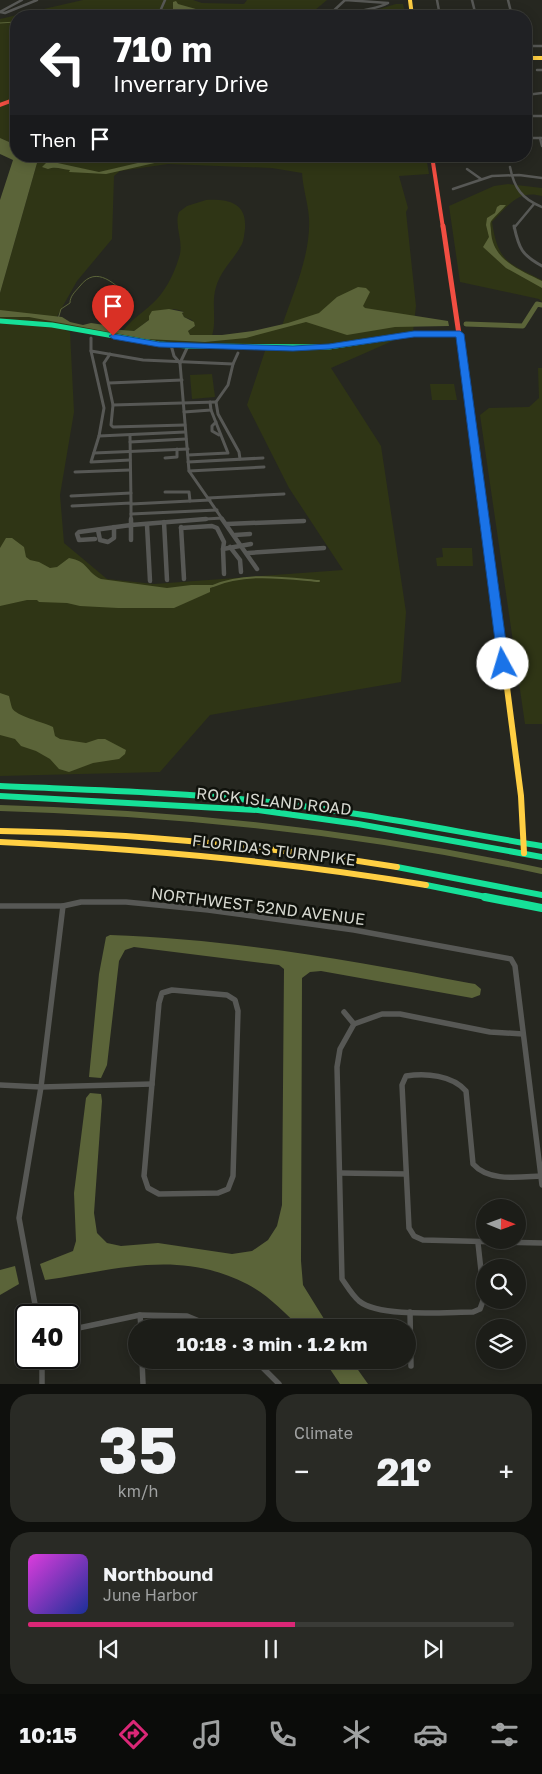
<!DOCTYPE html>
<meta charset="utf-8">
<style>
:root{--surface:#1c1d18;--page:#292a25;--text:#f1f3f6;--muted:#a0a2a2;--line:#3a3b37;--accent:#db2777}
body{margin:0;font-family:"Golos Text",sans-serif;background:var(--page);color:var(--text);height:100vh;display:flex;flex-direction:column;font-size:19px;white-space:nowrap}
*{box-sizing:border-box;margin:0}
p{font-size:16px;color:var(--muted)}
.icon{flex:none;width:28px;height:28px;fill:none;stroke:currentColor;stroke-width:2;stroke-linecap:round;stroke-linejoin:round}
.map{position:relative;height:1384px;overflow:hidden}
.side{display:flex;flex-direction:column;gap:10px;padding:10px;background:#0f100d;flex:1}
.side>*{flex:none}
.guide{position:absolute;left:10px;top:10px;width:522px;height:152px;border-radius:20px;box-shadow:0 2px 12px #0003,0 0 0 1px var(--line);background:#202124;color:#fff;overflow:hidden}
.needle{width:32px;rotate:91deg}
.buttons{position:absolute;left:476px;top:1199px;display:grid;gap:10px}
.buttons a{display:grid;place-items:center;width:50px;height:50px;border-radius:50%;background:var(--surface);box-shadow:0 2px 12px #0003,0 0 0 1px var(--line);font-size:25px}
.speed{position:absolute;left:15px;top:1304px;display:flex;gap:10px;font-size:25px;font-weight:700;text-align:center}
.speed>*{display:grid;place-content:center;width:65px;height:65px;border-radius:50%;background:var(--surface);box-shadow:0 2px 12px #0003,0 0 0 1px var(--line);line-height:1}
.speed .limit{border:2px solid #111;border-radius:8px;background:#fff;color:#111}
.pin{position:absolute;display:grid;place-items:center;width:42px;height:42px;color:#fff;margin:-51px -21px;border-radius:50% 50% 50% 0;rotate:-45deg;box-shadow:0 0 5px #0007}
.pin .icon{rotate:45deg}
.me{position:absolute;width:55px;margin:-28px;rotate:354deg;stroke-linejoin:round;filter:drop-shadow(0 0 4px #0008)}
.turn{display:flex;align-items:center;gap:18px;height:105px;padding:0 20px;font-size:22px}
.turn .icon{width:65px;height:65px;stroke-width:2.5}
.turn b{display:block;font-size:35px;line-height:42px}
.then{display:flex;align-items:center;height:48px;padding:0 20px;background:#0003;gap:10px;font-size:19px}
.big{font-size:38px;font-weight:700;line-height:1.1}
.side .tile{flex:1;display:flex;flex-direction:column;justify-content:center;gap:8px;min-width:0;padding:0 18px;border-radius:20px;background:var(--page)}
.side .dial{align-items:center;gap:0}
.dial b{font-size:65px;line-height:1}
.song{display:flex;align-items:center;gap:15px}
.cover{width:60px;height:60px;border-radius:8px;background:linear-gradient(135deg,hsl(300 70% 55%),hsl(230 70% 35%))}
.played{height:5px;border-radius:2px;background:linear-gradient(90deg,var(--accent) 55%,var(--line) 55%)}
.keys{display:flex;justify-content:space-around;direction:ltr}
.heat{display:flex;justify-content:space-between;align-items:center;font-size:28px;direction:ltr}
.side .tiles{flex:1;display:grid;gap:10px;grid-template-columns:1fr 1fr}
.tile:last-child{grid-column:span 2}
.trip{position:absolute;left:128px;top:1319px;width:288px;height:50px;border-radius:25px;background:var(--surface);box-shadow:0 2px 12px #0003,0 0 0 1px var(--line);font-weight:700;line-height:50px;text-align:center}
.tab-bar{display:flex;height:80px;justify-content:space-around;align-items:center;background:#0b0c0a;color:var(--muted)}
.tab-bar .icon{width:35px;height:35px}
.tab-bar .on{color:var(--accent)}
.tab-bar b{font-size:22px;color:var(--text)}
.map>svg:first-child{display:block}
.green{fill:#2f3515;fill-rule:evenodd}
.water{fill:#5b6439}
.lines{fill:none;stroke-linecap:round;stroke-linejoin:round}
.stream-far1{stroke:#5b6439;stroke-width:1}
.stream{stroke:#5b6439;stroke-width:2}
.canal-far1{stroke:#5b6439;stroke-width:5}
.canal{stroke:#5b6439;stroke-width:6}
.street-far3{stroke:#575855;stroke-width:2.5}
.street-far2{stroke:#575855;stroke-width:3}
.street-far1{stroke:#575855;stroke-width:4.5}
.street{stroke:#575855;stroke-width:5.5}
.fast-far2{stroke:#16e098;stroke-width:5}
.fast-far1{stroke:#16e098;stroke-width:6}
.fast{stroke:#16e098;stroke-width:8}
.slow-far1{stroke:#ffcf43;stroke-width:4}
.slow{stroke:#ffcf43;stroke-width:6}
.jam-far1{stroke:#f24e42;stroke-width:4}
.jam{stroke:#f24e42;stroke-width:5}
.route{fill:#1a73e8;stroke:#114b97}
.labels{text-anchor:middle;stroke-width:5;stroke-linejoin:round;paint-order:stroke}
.street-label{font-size:16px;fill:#d6d8d0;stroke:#10120c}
</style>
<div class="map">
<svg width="542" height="1384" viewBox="0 0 542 1384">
<rect width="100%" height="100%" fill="#262720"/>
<g class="green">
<path d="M83 0H193L202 3 244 4 247 0H327L308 16H16V79L13 84 16 87V145L0 138V19Z"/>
<path d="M396 4H403L406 16H367L370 12Z"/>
<path d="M39 156H426L429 174 399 176 408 208 406 212 416 306 413 332 331 368 381 446 406 612 401 682 210 715 160 772 0 776V293ZM168 164 272 168 302 173C303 189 308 203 309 218 311 255 293 293 282 326L245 336 174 340 103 330 55 320 77 281 112 239 114 176 120 171ZM58 327 188 346 266 348 247 405 289 488 343 570 154 584 107 579 64 543 60 495 74 412 70 332Z"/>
<path d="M508 184 542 188V196C518 189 508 206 492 222 498 262 508 263 542 280V302L539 299 460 282 449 206 494 186Z"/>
<path d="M206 200C229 199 247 203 245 229 244 235 244 239 242 244 234 259 221 270 216 287 211 303 217 320 212 336H190L188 331 195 326 192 320 184 317 182 313 184 312C166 302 148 322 134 331H123C132 318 146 311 157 299 168 287 176 269 180 254 183 239 174 225 179 212L187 206Z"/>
<path d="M538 368H542V724H525L480 415 489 408 529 407 539 398Z"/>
<path d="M212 374 215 397 192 399 190 375Z"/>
<path d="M430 384H454L457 400H432Z"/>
<path d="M442 548H472L473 566H437L436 558 443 557Z"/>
</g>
<g class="water">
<path d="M176 1 178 4 203 11 204 15 170 16 173 10V2Z"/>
<path d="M126 9 151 16H67L119 11Z"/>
<path d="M0 138 16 145V156H39L0 293V200L13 160 0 154Z"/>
<path d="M155 159 159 162 106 174 69 172 70 170C62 169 55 166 48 169L42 167 46 163 53 162 99 172Z"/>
<path d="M500 205H506C502 210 496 215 492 220 489 223 491 227 491 231 492 260 520 270 542 281V288L506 268 483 247 489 237 486 225 487 218 495 213 497 207Z"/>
<path d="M358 287 366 288 370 292 363 306 365 308 448 321 449 326 395 327 347 335 306 322 246 338 205 342 146 339 29 317H0V310L62 317 70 322 83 325 91 323 105 325 109 329 134 331 149 320V316L152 311 169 309 184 312 182 313 184 317 194 322 195 326 188 331 190 335H222L253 331 288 323 319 313 337 297Z"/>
<path d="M6 538H12L24 547 26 557 30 560 39 562 50 568 57 567 69 558C88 561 86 572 101 579L167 588 191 585H213V587L210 588V592L174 608H118L80 606 67 603 39 602 37 600H27L0 606V548Z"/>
<path d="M0 693 9 696C10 700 11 705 12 708 16 716 43 722 53 727L55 736 60 739 86 743 98 739H105L126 750 125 754 119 759 93 763 69 772 59 769 50 759 36 751 21 746 15 739 0 735Z"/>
<path d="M110 935C231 939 350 960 469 983L475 984 481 989 480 995 472 998 321 971 310 972 302 978 301 1261 303 1285 329 1327H300C284 1312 267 1294 247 1284 178 1249 117 1270 45 1280L40 1264 73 1251 76 1241 74 1193 86 1098 90 1093 101 1094 102 1101 94 1213 97 1233 107 1243 121 1246 158 1243 232 1254 252 1251 268 1240 277 1226 282 1205 284 969 279 965 134 947 125 950 119 961 107 1065 101 1078 89 1077 99 974 106 937Z"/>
<path d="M15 1266 19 1284 0 1295V1270Z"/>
<path d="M324 1360H351L368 1384H340Z"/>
</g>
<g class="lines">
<g class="stream-far1">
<path d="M0 23 16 22"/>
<path d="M58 319 61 309 70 303C70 296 75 292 80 286 97 264 115 285 130 297"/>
</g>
<path class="stream" d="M213 586C245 572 285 578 319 581"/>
<path class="canal-far1" d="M466 324 523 326 537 304 542 305"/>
<path class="canal" d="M0 808C182 813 364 833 542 871"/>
<g class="street-far3">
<path d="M437 0 440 16"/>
<path d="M472 0 476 16"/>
<path d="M508 0 512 16"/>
<path d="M0 12 5 13 37 0"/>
<path d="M0 12 22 0"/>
<path d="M158 16 165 0"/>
<path d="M328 16 345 0 388 3"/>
<path d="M349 16C361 8 376 10 388 3"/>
<path d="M526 46H542"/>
<path d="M537 70H542"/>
<path d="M526 95 542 93"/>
<path d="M526 116H542"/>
<path d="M526 138H542"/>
<path d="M540 138 542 146"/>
<path d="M510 167C514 188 522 199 542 207"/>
<path d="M467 169 481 179"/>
<path d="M453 189 492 176 519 175 542 178"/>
<path d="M514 228 534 204"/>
</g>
<g class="street-far2">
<path d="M514 226C519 249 522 255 542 266"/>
<path d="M91 338V351"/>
<path d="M171 345 174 356 180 363 189 471 223 520"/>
<path d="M110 354 104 363 113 405 111 425 113 427 185 425"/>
<path d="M180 363 188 346"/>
<path d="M233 364 238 353"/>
<path d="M109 383 182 380"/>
<path d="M113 405 216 402"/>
<path d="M184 412 211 410 210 402"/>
<path d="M216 422 212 426V431L219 435"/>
<path d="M185 432 99 436 104 408 91 351 143 360 233 364 228 385 216 402 218 414 239 452 240 459"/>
<path d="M130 435 131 503"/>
<path d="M99 436 91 462 130 460"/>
<path d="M130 442 186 439"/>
<path d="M94 453 188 449"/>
<path d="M188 455 228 453 211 410"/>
<path d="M165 458 177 457V449"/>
<path d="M188 462 263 458"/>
<path d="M189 471 264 467"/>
<path d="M75 472 130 470"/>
<path d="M165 492H189L190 501"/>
<path d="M71 496 131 493"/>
<path d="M208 498 284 494"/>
<path d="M131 504 210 500"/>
<path d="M72 506 131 503V520"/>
<path d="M131 514 217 510"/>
<path d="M190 520 222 518"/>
</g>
<g class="street-far1">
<path d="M131 519V525L206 519"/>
<path d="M222 519 257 569"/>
<path d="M164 522 167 580"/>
<path d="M227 524 304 521"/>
<path d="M147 525 150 581"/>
<path d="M181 527 184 579"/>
<path d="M181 528 212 526 217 528 224 542 223 549"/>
<path d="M98 530 100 540 108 542 114 538V527"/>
<path d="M235 535 250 534"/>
<path d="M95 539 79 540 77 534 79 532 131 525V540"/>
<path d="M230 547 240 560 241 572"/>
<path d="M248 553 324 548"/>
<path d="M224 574 223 549 251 544"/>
</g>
<g class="street">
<path d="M0 906H63L81 902H126L208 910 354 930 511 959 515 966 542 1185"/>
<path d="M172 990 227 995 235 1000 238 1011 233 1176 228 1189 218 1193 159 1194 148 1188 144 1176 159 1003 162 993Z"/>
<path d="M344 1012 354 1024"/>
<path d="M354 1024 340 1049 337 1067 342 1279C347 1286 352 1295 359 1301 380 1318 446 1312 473 1312L480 1309 484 1298 478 1243"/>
<path d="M354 1024 382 1014H400L490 1032 523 1034"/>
<path d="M0 1085 41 1087 152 1084"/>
<path d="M340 1173 406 1174"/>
<path d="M541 1176C519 1177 489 1182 473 1164L466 1091C452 1075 426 1073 406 1076L402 1085 409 1228 414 1236 423 1240 542 1243"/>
<path d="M410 1312 411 1366"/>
<path d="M37 1315 19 1218 41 1087 63 906"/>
<path d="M140 1315 141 1328"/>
<path d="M69 1330 140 1315 187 1316 216 1328"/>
<path d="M42 1358V1384"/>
<path d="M142 1360 143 1384"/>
<path d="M255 1360 279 1384"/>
</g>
<g class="fast-far2">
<path d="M0 321 52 325 159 344 188 346 329 347 414 334H460"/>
<path d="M467 389 485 520"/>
</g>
<g class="fast-far1">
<path d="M484 519 505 672"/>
<path d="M0 786C90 790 179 792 269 802 360 812 451 831 542 846"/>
<path d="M0 796 258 810 358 824 542 857"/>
<path d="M397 867 542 895"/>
<path d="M426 885 491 898"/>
</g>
<path class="fast" d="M485 897 542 908"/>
<g class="slow-far1">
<path d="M410 0 412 16"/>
<path d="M526 58H542"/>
</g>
<g class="slow">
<path d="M505 672 521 796 524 853"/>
<path d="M0 831C134 833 265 846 397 867"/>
<path d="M0 842C143 849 285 861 426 885"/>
</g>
<g class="jam-far1">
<path d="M0 105 16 99"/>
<path d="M432 156 443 228"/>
</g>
<path class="jam" d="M443 226 467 389"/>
</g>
<path class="route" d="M414 331H460L464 334 509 664 503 668 498 664 456 337H414L329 349 293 351 159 347 113 339 109 336 113 334 159 342 293 346 329 344Z"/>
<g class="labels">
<g class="street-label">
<text transform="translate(274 801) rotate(6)" y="6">ROCK ISLAND ROAD</text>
<text transform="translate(274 850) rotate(7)" y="6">FLORIDA'S TURNPIKE</text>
<text transform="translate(258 906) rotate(7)" y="6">NORTHWEST 52ND AVENUE</text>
</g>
</g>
</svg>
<div class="buttons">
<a><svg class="needle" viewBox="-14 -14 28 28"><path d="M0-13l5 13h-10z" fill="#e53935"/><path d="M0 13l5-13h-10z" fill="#a0a2a2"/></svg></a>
<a><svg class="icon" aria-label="search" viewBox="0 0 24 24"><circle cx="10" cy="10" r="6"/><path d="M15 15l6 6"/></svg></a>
<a><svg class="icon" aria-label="layers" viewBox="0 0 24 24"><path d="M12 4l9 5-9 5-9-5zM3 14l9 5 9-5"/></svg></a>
</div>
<div class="speed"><div class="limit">40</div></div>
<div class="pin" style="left:113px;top:336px;background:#d93025"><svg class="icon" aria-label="arrive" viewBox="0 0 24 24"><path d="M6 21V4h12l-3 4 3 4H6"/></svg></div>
<svg class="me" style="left:503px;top:664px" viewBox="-20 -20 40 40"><circle r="19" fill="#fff"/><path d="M0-13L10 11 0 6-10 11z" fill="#1a73e8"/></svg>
<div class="trip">10:18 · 3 min · 1.2 km</div>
<div class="guide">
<div class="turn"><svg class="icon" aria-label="left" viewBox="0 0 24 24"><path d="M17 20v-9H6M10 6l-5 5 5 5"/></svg><div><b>710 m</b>Inverrary Drive</div></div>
<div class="then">Then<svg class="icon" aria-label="arrive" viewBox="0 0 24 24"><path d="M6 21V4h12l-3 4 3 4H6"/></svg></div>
</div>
</div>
<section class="side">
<div class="tiles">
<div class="tile dial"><b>35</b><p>km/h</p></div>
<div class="tile"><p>Climate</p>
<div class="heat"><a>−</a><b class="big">21°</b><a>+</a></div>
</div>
<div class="tile">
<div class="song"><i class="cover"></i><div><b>Northbound</b><p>June Harbor</p></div></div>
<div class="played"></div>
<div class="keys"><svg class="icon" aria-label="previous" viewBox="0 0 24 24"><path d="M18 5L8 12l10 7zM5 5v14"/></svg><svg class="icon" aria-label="pause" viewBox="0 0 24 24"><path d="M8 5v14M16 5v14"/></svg><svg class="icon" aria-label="next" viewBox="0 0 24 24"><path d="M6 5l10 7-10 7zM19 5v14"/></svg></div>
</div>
</div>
</section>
<nav class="tab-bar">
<b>10:15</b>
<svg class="icon on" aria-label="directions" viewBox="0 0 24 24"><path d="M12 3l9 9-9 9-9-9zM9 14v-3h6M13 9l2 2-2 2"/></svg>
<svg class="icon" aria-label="music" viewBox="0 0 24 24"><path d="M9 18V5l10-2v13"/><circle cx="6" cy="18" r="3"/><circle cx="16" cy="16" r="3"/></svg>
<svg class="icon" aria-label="phone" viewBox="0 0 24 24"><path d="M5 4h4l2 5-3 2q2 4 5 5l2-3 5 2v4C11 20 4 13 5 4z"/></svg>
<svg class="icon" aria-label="climate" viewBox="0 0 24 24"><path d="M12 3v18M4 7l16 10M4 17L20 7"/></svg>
<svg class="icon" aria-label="car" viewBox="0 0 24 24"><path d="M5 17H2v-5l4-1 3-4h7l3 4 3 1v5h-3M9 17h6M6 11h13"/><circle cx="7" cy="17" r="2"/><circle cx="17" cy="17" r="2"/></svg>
<svg class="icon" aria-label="filters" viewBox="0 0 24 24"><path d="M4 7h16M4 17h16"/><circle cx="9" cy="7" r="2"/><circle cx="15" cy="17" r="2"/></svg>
</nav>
